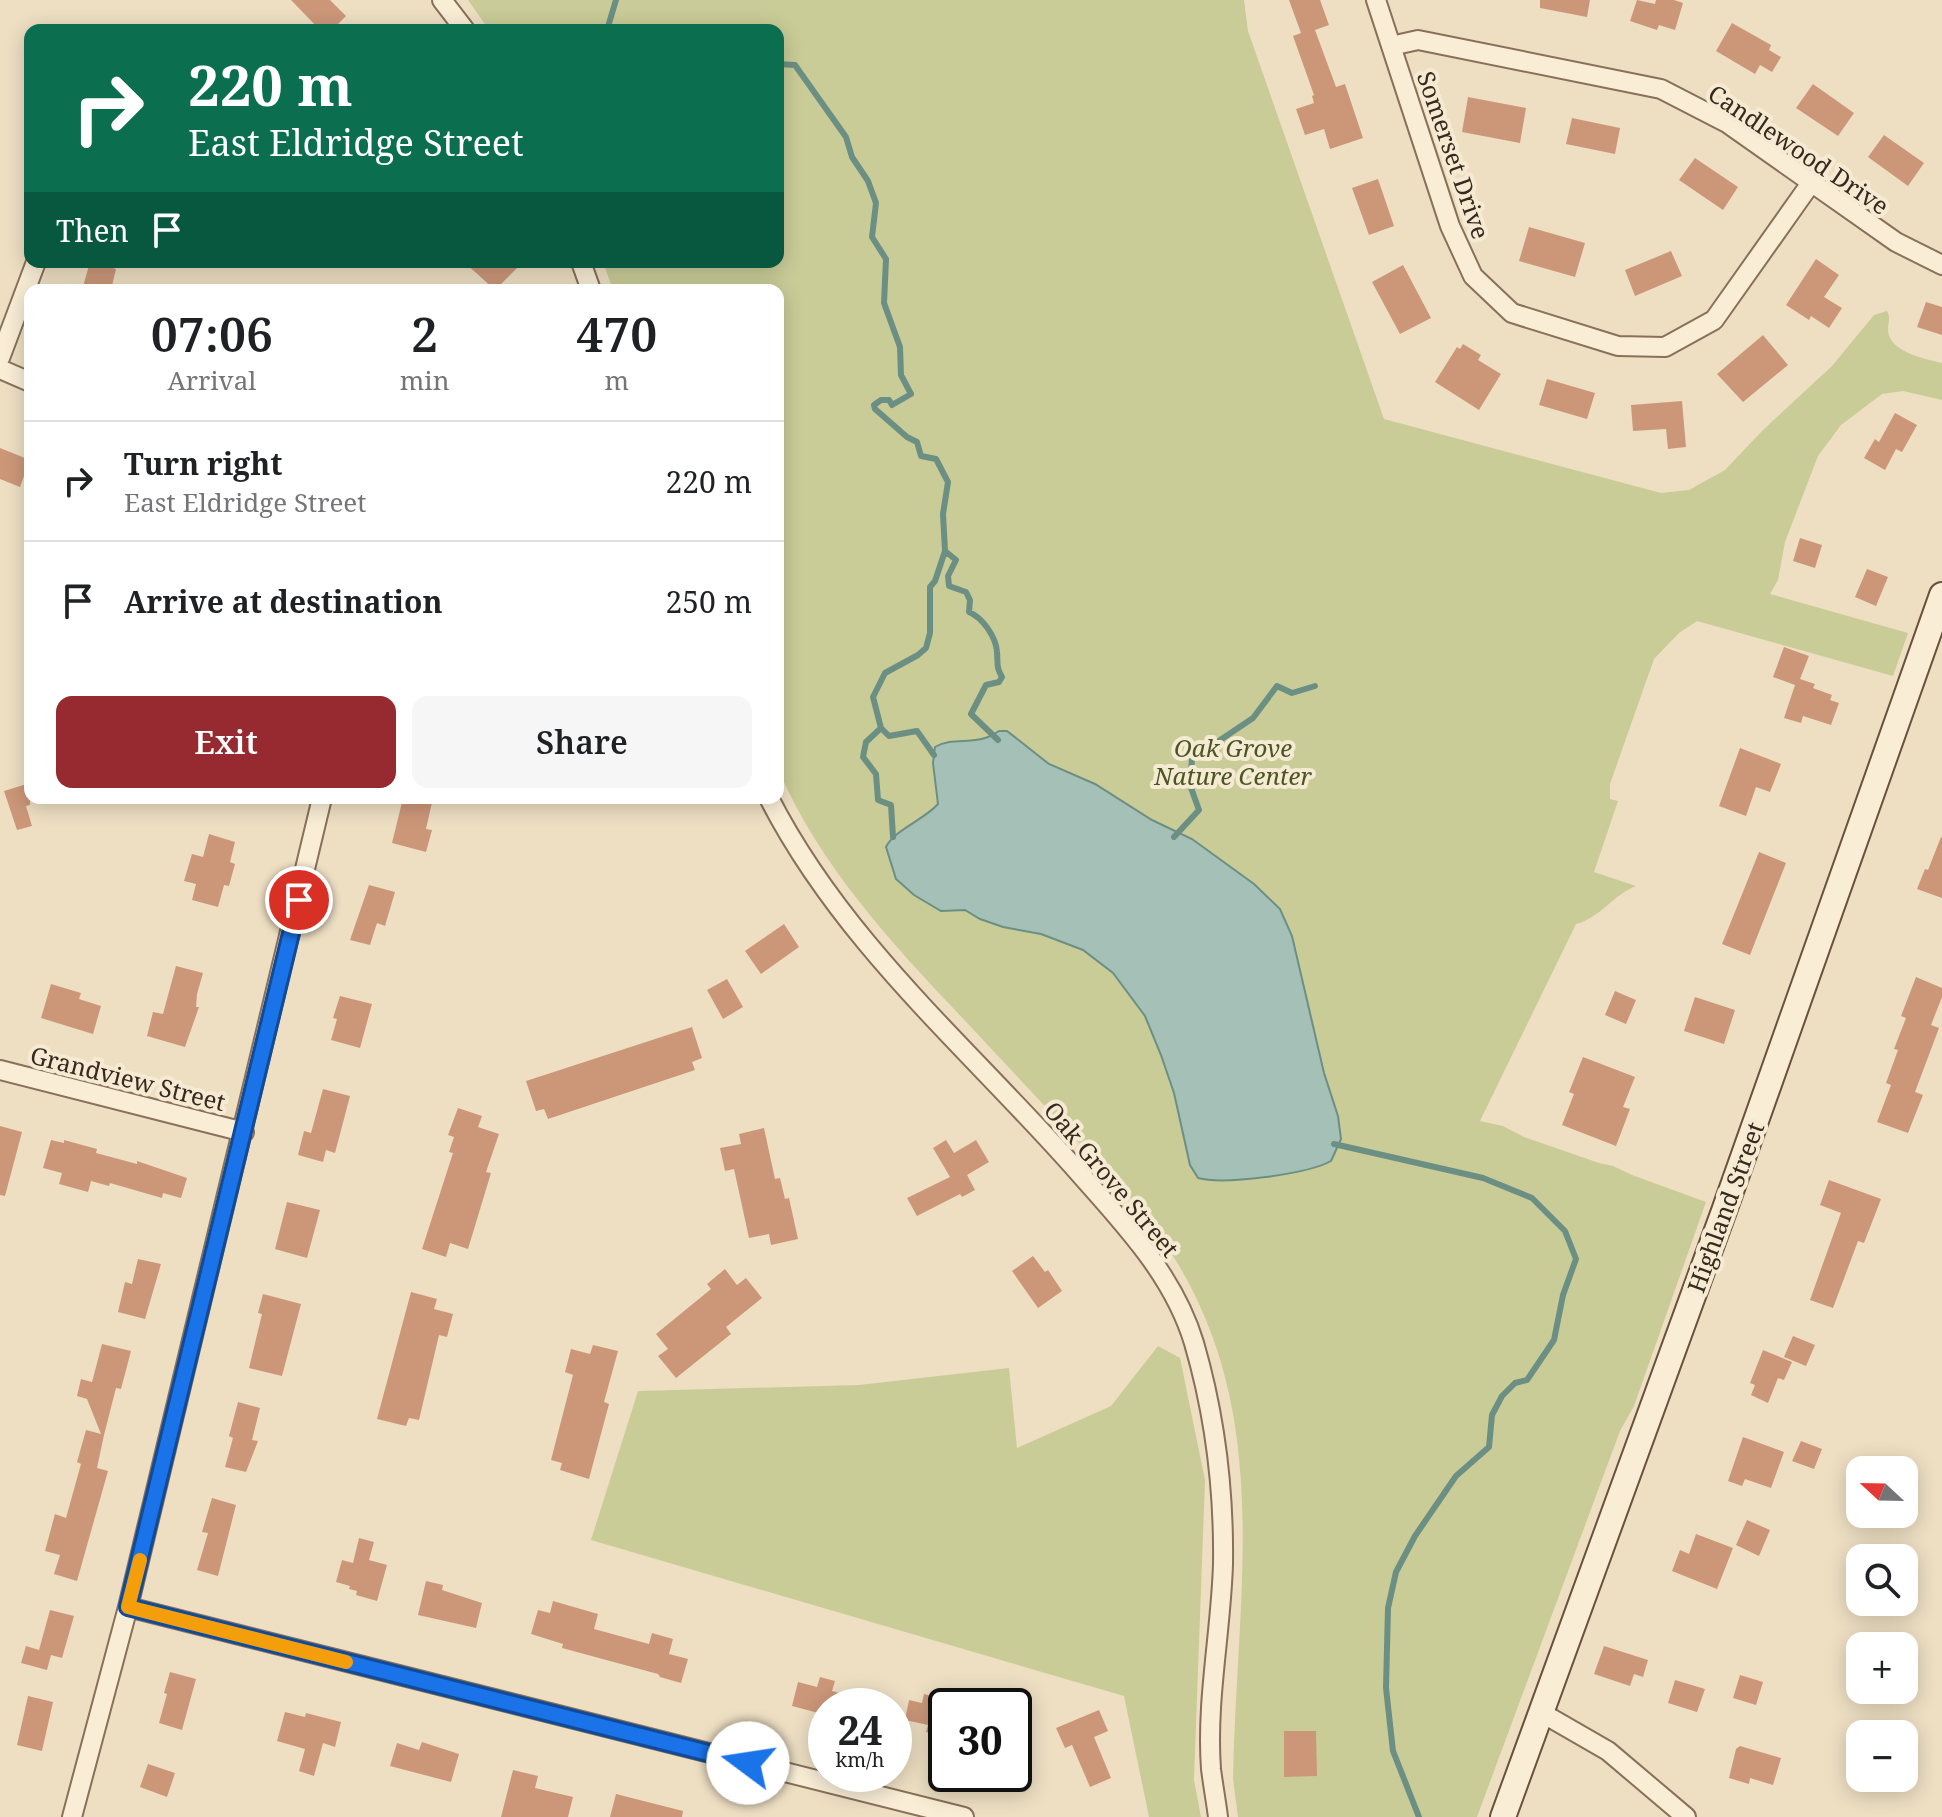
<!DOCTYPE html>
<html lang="en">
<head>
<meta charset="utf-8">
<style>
	body { margin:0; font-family:"Noto Serif",serif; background:#f6f6f6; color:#202124; height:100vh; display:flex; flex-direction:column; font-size:30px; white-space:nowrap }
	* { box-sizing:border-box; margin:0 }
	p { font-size:26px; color:#757577 }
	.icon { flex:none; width:44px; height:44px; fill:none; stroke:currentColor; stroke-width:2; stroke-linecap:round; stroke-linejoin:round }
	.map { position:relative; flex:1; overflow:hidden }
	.sheet { position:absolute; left:24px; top:284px; width:760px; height:520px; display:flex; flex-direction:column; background:#fff; border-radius:16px; box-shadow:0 4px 20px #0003 }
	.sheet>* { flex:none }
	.guide { position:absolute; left:24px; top:24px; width:760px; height:244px; border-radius:16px; box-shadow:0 4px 20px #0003; background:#0b6e4f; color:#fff; overflow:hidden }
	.needle { width:52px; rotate:292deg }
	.fabs { position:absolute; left:1846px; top:1456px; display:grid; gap:16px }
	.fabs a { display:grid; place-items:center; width:72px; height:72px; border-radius:16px; background:#fff; box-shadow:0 4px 20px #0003; font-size:40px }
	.speed { position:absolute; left:808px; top:1688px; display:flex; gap:16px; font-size:40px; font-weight:700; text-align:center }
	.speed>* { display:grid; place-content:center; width:104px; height:104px; border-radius:50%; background:#fff; box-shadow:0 4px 20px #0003; line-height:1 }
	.speed small { font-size:20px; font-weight:400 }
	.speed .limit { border:4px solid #111; border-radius:12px; background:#fff; color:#111 }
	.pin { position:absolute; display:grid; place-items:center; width:68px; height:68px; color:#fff; margin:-34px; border:4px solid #fff; border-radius:50%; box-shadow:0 2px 8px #0007 }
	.me { position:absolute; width:88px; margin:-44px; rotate:284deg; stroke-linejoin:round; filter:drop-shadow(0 0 6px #0008) }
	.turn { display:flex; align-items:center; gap:28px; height:168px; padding:0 32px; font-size:36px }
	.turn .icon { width:104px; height:104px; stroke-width:2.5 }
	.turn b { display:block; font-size:56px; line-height:68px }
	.then { display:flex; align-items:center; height:76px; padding:0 32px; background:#0003; gap:16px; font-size:30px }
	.eta { display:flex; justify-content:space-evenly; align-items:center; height:136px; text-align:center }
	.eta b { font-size:48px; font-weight:600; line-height:56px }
	.primary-button { display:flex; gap:16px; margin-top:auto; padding:16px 32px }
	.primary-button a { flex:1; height:92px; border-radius:16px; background:#972a30; color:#fff; font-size:32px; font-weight:600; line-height:92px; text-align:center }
	.primary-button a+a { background:#f6f6f6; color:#202124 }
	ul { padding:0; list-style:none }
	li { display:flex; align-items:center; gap:24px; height:120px; padding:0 32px; border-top:2px solid #e0e0e0 }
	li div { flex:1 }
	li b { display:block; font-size:30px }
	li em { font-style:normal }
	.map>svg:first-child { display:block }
	.green { fill:#c9cc97 }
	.water { fill:#a5c1b7; stroke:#6c8f84; stroke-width:2 }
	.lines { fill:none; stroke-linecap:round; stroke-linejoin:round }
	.stream { stroke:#6c8f84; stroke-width:6 }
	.building { fill:#cc9779 }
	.street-casing { stroke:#88705a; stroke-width:22 }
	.secondary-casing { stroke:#6a513d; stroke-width:28 }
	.street { stroke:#f9edd6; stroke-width:18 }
	.secondary { stroke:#f9edd6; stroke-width:24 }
	.route-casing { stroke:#114b97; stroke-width:20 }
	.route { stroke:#1a73e8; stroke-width:14 }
	.slow { stroke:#f59e0b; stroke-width:14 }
	.labels { text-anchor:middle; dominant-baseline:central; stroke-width:8; stroke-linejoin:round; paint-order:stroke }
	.street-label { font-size:24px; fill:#38291e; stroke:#f5ead2 }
	.park-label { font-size:24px; font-style:italic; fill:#4b5524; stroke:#f5ead2 }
</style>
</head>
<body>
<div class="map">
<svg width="1942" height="1817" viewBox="0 0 1942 1817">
	<rect width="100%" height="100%" fill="#eedfc3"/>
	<!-- green -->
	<path class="green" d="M468,0H1244L1248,31L1384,419L1661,493L1689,490L1725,470L1763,430L1832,366L1874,315L1887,311C1891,319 1888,321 1888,330C1889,352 1925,359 1942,363V400L1903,391L1882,394L1841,425L1818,456L1785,542L1778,580L1770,594L1908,633L1893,676L1697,621L1679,633L1654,659L1610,784V799L1618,801L1594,872L1636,886C1613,895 1600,918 1576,924L1480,1121L1503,1126L1524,1137L1599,1163L1613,1166L1632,1175L1706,1202L1634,1406L1620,1431L1477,1817H1238L1233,1779C1237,1567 1283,1379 1133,1201C1080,1143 1025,1085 971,1027C897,949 821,869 778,769V290H613L603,262H778V30H489Z
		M1158,1346L1180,1358L1205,1480L1194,1780L1201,1817H1149L1124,1696L591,1540L638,1391L859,1385L1009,1368L1017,1448L1111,1406Z"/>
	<!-- water -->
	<path class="water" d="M999,731H1007L1049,764L1095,784L1152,820L1192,839L1254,884L1280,909L1292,936L1324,1073L1338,1116L1341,1139L1331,1161C1308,1174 1224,1185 1198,1178L1190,1165L1174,1093L1161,1055L1145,1016L1113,973L1083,950L1041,934L1003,927L980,919L965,910L941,911L914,895L896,879L886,847C894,830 924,820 938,804L933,763L935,747C956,735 975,748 999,731Z"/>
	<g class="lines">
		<!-- stream -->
		<path class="stream" d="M607,30L616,0
			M778,64L795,65L846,137L852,157L868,181L876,203L872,237L886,259L884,303L900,347L901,375L911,394L892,405L889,400H881L874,405L875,409L907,437L917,442L921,456L936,459L948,482L943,514L945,551L935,581L930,587V633L926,648L918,655L885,673L873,697L881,728L889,736L917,731L934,755
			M945,551L956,560L948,576L949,586L966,592L970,600L969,612C983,618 996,637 997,652C998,663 996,667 1002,677L999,682L986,685L971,714L998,740
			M881,728L866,742L863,757L876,774L878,800L891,805L893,837
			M1174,837L1199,810L1190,785L1192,759L1253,718L1277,686L1292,693L1315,686
			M1334,1144L1483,1178L1532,1198L1565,1231L1576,1259L1563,1295L1554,1340L1527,1380L1515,1383L1502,1396L1492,1415L1489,1447L1456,1476L1415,1536L1396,1572L1388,1608L1386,1688L1393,1751L1419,1817"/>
	</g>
	<!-- building -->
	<path class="building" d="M291,0H330L346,16L332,30H320Z
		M1289,0H1320L1329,25L1315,30L1336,87L1345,84L1363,138L1330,149L1324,129L1305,135L1296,109L1314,103L1312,96L1314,95L1293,36L1301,33Z
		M1540,0H1590L1587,17L1540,8Z
		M1637,0L1655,4L1656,0H1674L1683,3L1675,30L1659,25L1657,30L1630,21Z
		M1732,23L1771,45L1769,50L1781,57L1772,72L1760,65L1755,74L1716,51Z
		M1813,84L1854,113L1838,136L1796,108Z
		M1468,97L1526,108L1520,143L1462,132Z
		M1572,118L1620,128L1615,154L1566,144Z
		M1884,135L1924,163L1908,186L1868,157Z
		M1695,158L1738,187L1723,210L1679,180Z
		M1378,179L1394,226L1369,235L1352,188Z
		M1529,227L1585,243L1575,277L1519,261Z
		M1671,251L1682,276L1635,296L1625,270Z
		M1816,259L1839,275L1824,297L1842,308L1829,328L1811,316L1809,320L1786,305Z
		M90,262L116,269L111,290H82Z
		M464,262H523L495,290Z
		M1403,265L1431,318L1400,334L1372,282Z
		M1926,302L1942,307V335L1917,327Z
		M1763,335L1788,365L1743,402L1717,374Z
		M1463,344L1481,355L1478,360L1501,374L1479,410L1435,382L1457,347L1460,349Z
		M1547,379L1595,393L1587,419L1539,405Z
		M1682,401L1686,447L1668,449L1666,429L1633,431L1631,405Z
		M1895,413L1917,425L1902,452L1896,449L1885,470L1864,458L1875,439L1879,442Z
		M0,448L30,460L20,487L0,479Z
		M1800,538L1822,545L1815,568L1793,561Z
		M1867,569L1888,577L1876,606L1855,597Z
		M1784,647L1809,656L1800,679L1815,684L1813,688L1832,695L1830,700L1839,703L1831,725L1803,716L1801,723L1784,718L1795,685L1773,677Z
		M1740,748L1781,764L1770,792L1756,787L1746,816L1719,806Z
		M30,783V805L26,806L32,826L17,830L4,791Z
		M403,798H433L426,829L432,830L426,852L392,843Z
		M209,834L235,842L230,862L235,864L229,886L224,885L218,907L192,900L196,884L184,881L192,854L203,857Z
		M1941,837L1942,838V898L1917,889L1925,869L1928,870Z
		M1759,852L1786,863L1750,955L1722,944Z
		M369,885L395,892L385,926L377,923L370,945L350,940Z
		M784,924L799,947L761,974L745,951Z
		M176,966L203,973L197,994L196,1007H199L185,1047L147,1036L153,1012L163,1014Z
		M1916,977L1942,988V997L1931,1025L1939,1028L1915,1092L1923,1095L1908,1133L1877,1122L1891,1085L1886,1083L1898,1050L1894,1049L1906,1018L1901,1016Z
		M727,979L743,1007L723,1019L707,990Z
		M51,984L81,993L79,999L101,1006L93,1034L41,1018Z
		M1615,991L1636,1000L1626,1024L1605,1015Z
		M340,996L372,1004L360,1048L331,1040L337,1019L333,1018Z
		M1695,997L1735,1010L1724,1044L1684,1031Z
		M692,1027L702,1058L692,1062L695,1070L548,1119L544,1109L536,1111L526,1081Z
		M1583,1057L1635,1077L1623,1107L1630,1109L1616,1146L1562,1125L1574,1094L1569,1092Z
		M323,1089L350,1096L335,1153L326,1150L323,1162L298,1155L304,1131L311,1133Z
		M458,1108L482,1116L478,1127L499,1134L486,1172L491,1173L468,1249L450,1243L446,1257L422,1249L453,1153L449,1152L454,1137L448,1135Z
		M0,1126L22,1132L5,1196L0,1195Z
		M764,1128L775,1179L780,1178L785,1199L789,1198L798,1239L771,1245L769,1234L749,1238L734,1169L725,1171L720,1148L741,1144L739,1134Z
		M51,1140L64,1143V1140L97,1149L96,1153L137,1164V1161L187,1178L181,1198L163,1193L162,1198L110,1183L109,1186L91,1181L88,1192L59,1184L62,1173L43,1168Z
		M946,1140L954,1153L976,1140L989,1162L967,1175L975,1190L962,1197L960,1194L917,1216L907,1198L950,1177L933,1148Z
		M1829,1180L1881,1199L1864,1243L1858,1241L1833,1308L1810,1300L1841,1213L1820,1205Z
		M287,1202L320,1210L307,1258L275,1249Z
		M1033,1256L1045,1272L1048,1270L1062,1291L1038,1308L1012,1271Z
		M138,1259L161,1264L145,1319L118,1312L125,1282L132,1284Z
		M725,1269L737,1285L746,1278L762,1298L726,1327L731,1334L676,1378L658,1356L668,1349L656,1334L711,1289L707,1284Z
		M411,1292L437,1299L434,1309L453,1314L447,1337L439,1335L419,1420L409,1418L406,1426L377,1419Z
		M263,1294L301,1304L282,1376L249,1368L262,1314L258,1313Z
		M1793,1336L1815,1345L1806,1366L1784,1357Z
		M102,1344L131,1351L121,1389L116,1388L104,1435L97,1468L108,1471L77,1581L54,1574L60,1555L45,1551L55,1514L66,1518L81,1464L77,1462L86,1430L101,1434L87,1399L77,1396L81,1379L92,1382Z
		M593,1345L618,1351L604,1402L609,1404L589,1479L560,1470L562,1463L551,1460L573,1375L565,1372L571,1349L590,1354Z
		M1763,1350L1792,1362L1784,1380L1778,1378L1768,1403L1751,1395L1755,1385L1750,1383Z
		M238,1402L260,1408L252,1440L258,1441L246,1472L225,1467L233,1438L229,1436Z
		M1743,1437L1784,1452L1771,1488L1745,1479L1742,1486L1728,1481Z
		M1801,1441L1822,1449L1814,1469L1792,1461Z
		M212,1498L236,1505L218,1576L197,1570L208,1533L202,1532Z
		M1747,1520L1770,1530L1759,1556L1736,1545Z
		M1696,1534L1733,1548L1717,1589L1672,1571L1680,1550L1689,1554Z
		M359,1538L374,1542L369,1560L387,1565L377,1601L356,1595L357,1591L349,1589L350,1586L336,1582L342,1560L353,1563Z
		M426,1581L443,1585L442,1590L482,1603L476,1628L418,1615Z
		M553,1601L598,1614L594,1629L649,1644L652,1633L673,1639L669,1654L688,1659L681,1683L660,1677L658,1674L562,1648L563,1644L531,1634L538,1610L550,1613Z
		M50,1610L74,1616L62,1658L51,1655L47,1670L21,1663L26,1646L39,1650Z
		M1604,1646L1648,1660L1643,1677L1634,1674L1630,1686L1594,1674Z
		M170,1672L196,1679L182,1730L159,1723L167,1694L164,1693Z
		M1740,1675L1763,1682L1756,1705L1733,1698Z
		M820,1677L835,1681L832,1691L870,1701V1706H826V1715L792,1706L798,1682L817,1687Z
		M1675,1680L1705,1689L1697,1712L1668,1703Z
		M924,1694L946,1700V1737L926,1732L928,1725L905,1720L909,1700L922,1703Z
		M28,1696L53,1702L42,1751L17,1745Z
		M1099,1710L1108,1731L1094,1737L1111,1778L1090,1787L1072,1745L1065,1748L1056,1728Z
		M285,1712L305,1717L306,1713L341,1722L335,1747L323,1743L314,1776L299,1771L305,1749L277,1741Z
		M1284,1731H1316L1317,1776L1284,1777Z
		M422,1742L459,1754L451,1782L390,1766L397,1743L419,1750Z
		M1740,1746L1781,1758L1773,1785L1750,1778L1749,1784L1729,1778L1736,1749Z
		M148,1764L175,1773L167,1797L140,1787Z
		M513,1770L538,1776L535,1788L573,1797L568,1817H501Z
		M616,1794L683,1811L682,1817H610Z"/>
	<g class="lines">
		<defs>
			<path id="street" d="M442,0L465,30
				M1376,0L1450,226L1473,276L1512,313L1618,346L1665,347L1714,320L1811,183
				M1391,46L1418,40L1661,89L1727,123L1896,242L1942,265
				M581,262L591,290
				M0,358L36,262
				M0,369L30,382
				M769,798C844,945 973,1052 1080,1174C1125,1225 1174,1276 1194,1343C1215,1415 1224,1489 1223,1564C1221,1632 1206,1701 1211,1769C1213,1785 1216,1801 1218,1817
				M0,1070L244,1132
				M128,1607L964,1817
				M1542,1713L1608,1751L1686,1817
				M72,1817L128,1607L322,798"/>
			<path id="secondary" d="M1503,1817L1724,1211L1942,595"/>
		</defs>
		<!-- street casing -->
		<use href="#street" class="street-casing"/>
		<!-- secondary casing -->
		<use href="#secondary" class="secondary-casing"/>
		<!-- street -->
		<use href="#street" class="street"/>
		<!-- secondary -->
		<use href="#secondary" class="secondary"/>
	</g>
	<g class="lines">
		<defs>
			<path id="route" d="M299,900L128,1607L748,1763"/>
		</defs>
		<!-- route casing -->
		<use href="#route" class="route-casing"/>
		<!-- route -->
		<use href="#route" class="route"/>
		<!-- slow -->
		<path class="slow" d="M140,1560L128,1607L346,1662"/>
	</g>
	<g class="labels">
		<!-- street labels -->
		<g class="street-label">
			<text transform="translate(1799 149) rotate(34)">Candlewood Drive</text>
			<text transform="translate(1454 155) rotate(71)">Somerset Drive</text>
			<text transform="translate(128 1078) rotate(14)">Grandview Street</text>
			<text transform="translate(1112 1179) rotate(50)">Oak Grove Street</text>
			<text transform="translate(1725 1207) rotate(-70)">Highland Street</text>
		</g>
		<!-- park labels -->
		<g class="park-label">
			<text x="1233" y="747">Oak Grove<tspan x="1233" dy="28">Nature Center</tspan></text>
		</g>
	</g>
</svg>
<div class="fabs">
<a><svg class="needle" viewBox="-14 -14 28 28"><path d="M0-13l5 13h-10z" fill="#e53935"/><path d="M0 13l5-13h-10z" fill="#757577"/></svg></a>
<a><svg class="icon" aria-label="search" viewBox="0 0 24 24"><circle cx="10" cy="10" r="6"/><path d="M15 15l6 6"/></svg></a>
<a>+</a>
<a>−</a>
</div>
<div class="speed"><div>24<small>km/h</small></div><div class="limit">30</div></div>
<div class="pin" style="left:299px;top:900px;background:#d93025"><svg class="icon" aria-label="arrive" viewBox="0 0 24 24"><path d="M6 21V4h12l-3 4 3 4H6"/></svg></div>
<svg class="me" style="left:748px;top:1763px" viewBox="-20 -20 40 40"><circle r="19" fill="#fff"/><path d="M0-13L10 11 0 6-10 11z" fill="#1a73e8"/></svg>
<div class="guide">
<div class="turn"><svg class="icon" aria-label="right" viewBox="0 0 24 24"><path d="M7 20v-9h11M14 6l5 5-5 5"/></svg><div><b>220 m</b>East Eldridge Street</div></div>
<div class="then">Then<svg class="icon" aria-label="arrive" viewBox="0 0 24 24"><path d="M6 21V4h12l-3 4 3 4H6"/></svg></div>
</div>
<section class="sheet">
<div class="eta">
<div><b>07:06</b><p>Arrival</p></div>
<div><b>2</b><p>min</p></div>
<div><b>470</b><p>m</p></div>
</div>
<ul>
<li><svg class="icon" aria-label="right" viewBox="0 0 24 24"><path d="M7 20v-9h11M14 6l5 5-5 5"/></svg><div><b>Turn right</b><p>East Eldridge Street</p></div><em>220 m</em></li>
<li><svg class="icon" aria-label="arrive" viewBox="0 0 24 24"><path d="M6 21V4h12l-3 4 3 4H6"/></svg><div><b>Arrive at destination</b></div><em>250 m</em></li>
</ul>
<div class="primary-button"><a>Exit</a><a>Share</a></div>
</section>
</div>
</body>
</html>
